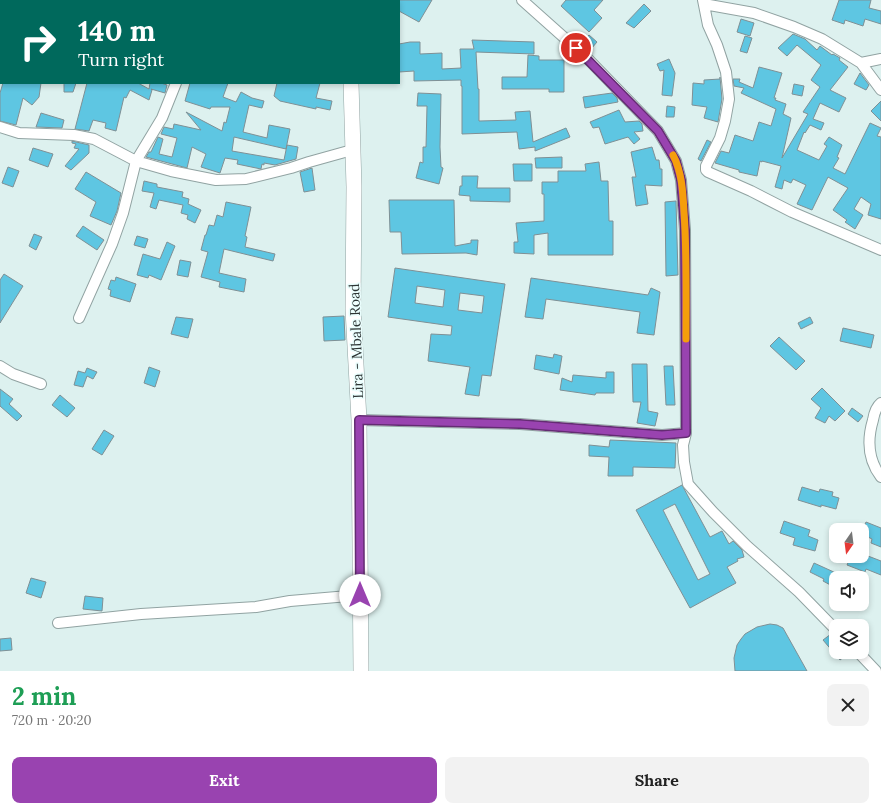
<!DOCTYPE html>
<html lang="en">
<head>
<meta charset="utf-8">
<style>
	body { margin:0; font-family:Lora,serif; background:#f2f2f2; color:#222; height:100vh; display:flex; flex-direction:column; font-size:15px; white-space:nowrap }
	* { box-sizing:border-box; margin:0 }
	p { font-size:13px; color:#767676 }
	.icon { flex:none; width:22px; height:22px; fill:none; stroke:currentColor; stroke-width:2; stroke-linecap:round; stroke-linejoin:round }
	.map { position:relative; height:671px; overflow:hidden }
	.sheet { display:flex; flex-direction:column; background:#fff; flex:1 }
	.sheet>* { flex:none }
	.hud { position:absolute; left:0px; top:0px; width:400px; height:84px; box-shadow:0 2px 6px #0003; background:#00695c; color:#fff; overflow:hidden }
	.needle { width:26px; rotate:194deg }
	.fabs { position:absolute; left:829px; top:523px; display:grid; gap:8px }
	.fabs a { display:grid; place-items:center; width:40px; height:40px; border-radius:8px; background:#fff; box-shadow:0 2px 6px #0003; font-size:20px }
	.pin { position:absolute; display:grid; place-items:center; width:34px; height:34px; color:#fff; margin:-17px; border:2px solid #fff; border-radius:50%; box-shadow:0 1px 4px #0007 }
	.me { position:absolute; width:44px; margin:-22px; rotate:0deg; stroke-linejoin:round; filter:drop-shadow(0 0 3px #0008) }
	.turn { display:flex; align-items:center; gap:14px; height:84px; padding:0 12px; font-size:18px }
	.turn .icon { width:52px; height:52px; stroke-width:2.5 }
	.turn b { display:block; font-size:28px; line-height:34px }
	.round { display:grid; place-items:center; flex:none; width:42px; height:42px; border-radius:8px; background:#f2f2f2 }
	.headline { display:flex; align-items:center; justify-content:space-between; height:68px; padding:0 12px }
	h1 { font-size:24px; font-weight:800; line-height:30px; color:#1e9e55 }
	.button { display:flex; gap:8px; margin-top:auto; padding:8px 12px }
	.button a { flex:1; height:46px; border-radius:8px; background:#9943b0; color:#fff; font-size:16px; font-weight:800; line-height:46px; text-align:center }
	.button a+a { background:#f2f2f2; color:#222 }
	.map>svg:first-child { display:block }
	.building { fill:#5ec6e2; stroke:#7f9095; fill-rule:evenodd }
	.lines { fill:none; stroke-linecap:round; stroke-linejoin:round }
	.street-casing { stroke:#91a3a2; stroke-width:12 }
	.primary-casing { stroke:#91a3a2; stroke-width:16 }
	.street { stroke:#fff; stroke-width:10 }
	.primary { stroke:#fff; stroke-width:15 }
	.route-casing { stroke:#632c72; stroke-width:10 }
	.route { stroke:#9943b0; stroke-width:7 }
	.slow { stroke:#f59e0b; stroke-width:7 }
	.labels { text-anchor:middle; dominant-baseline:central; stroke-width:3; stroke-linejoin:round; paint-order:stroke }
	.street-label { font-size:14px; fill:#2d3434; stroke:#eafefd }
</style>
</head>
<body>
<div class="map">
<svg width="881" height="671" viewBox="0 0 881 671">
	<rect width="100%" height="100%" fill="#ddf1ef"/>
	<!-- building -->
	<path class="building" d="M399,0H432L419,22L399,11Z
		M566,0H603L594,10L602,18L589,32L561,6Z
		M839,0H871L869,8L881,11V24L865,19L863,26L845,20L844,24L832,20Z
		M644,4L651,11L634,28L626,23Z
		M741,19L754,23L750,36L737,32Z
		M793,34L805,39L817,50L820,46L832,55L833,54L840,58L839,60L848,67L830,90L846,98L839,112L820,103L813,119L824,123L821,130L810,125L805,133L804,132L797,150L819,160L827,146L824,144L829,137L842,145L837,157L839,158L833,168L845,174L870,123L881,128L877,136L881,137V219L868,215L871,204L861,197L854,209L863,215L855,229L845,222L847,220L833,210L848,188L828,177L812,210L797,204L806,185L793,179L791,183L784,180L782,189L775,187L781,166L762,161V162L760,161L757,176L739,172V170L715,163L721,151L729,153L735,135L753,141L759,122L771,126L776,109L741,93L744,88L734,86L733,79H740L739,82L753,88L759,67L782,73L774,98H776L775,100L786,104L783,114L791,118L782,158L808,114L803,112L820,87L811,80L821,65L797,45L787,56L778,48Z
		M589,35L597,42L591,49L583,41Z
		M745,36L752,38L747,53L740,51Z
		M472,40L534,42V54L476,52L478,89H479V121L516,120L515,112L530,111L533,142L566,128L570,137L535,151V147L519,149L517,132L462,134V86H461V80L414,81V71L399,72V44L410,42H420V54L442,53V69L461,68L460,49H474Z
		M528,55L539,56V60H564V92H549V89H502V77H527Z
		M669,59L675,73L672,96L662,95L664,70L660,71L657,64Z
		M860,73L869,85L866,90L854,84Z
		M720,77L722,99L718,122L704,118L707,107L692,105L693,83L704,84V80L720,79Z
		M3,83H41L39,97L32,105L23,98L16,125L0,121V93Z
		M64,83H76L73,92H64Z
		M87,83H138L149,89L150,83H161L167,85L165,93L151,89L152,90L149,100L130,90L126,98L124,97L116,131L105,128L106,123L93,120L89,131L75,129Z
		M190,83H228L223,97L236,102L241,92L252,98L264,101L262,108L249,105L243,132L267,138L269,125L290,129L286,149L234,137L232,151L284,160L287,145L298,147L296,159L275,165L264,163V165L262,164L261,169L237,164L238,160L225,158L220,173L201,167L206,154L192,147L187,168L146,157L149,152H151L158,137L163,139L159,154L172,157L177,138L161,134L164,127L173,129L174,124L201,130L186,112L222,131L224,122L226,123L230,107H211L210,109L185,101Z
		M277,83H320L316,98L332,101L330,110L316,107V109L280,101L274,96Z
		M794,84L804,86L802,96L792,94Z
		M418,93L441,94L440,147L441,167L443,168L439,184L416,178L420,162L423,163V147H426L427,106H417Z
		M612,93L617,98L618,102L585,108L583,97Z
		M881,101V121L871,111Z
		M667,106L675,107L674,117H666Z
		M619,110L625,122L639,121L642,124L643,131L634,132L640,139L634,144L628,137L605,144L599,127L593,128L590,122Z
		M41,113L64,120L62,128L36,127Z
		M707,140L711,142L701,161L698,159Z
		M72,141L89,145V153L71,170L65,166L79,149L74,148L76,144L72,143Z
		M652,147L656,160H659L660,169H662V186L645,185L648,204L636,206L632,177H636L631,152Z
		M33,148L53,154L48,167L29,160Z
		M562,157V168H536L535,158Z
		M599,162L601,181H608L609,221H613V255H548V233L534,235V254L514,253V242H518L516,223L544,221V194H542V182H558V171H586L585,164Z
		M513,164H532V181H514Z
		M8,167L19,171L13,187L2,183Z
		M312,168L315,190L304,192L300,172Z
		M86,172L121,193L117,211L111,225L90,216L96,202L75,189Z
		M462,176H478L477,188H510V202L470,201V196L459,195L460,186H462Z
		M144,181L157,184V187L183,192L182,197L189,199L188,204L201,210L195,223L187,219L188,215L181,213L183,205L159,200L156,209L150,207L154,193L142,191Z
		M389,200H454L455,246L471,243V240H478L477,255L466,253L402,254L401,232H390Z
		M676,201L678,275L666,276L665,202Z
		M226,202L251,207L245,236L247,237L245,247L275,254L273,261L224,249L219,273L246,279L244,292L219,287L220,282L201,277L208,252L201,250L205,235H206L209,225L214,226L217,215L223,217Z
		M83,226L104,240L97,250L76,236Z
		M34,234L42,237L36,250L29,246Z
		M137,236L148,239L145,248L134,245Z
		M167,242L175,246L161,280L149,275L148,278L137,275L143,254L160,259Z
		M180,260L191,262L188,277L177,275Z
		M395,268L505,284L491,376L482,375L479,396L465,394L470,367L428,361L431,334L451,335L452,326L388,317ZM417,286L445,290L443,307L415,303ZM460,293L484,296L482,313L458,310Z
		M4,274L23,286L0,323V280Z
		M116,277L136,284L130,302L110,296L111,290L108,289L111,280L115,281Z
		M531,278L648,295L651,288L660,292L654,335L637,333L640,312L546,299L543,319L525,317Z
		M344,316L345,340L324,341L323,317Z
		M176,317L193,319L188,338L171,334Z
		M810,317L813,323L801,329L798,323Z
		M843,328L874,335L871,348L840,341Z
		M779,337L805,361L796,370L770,346Z
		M554,354L562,356L559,374L534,369L536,355L553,358Z
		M632,364H647L648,411L658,413L655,426L637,423L641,402H633Z
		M664,366H673L675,405H666Z
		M149,367L160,371L155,387L144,383Z
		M87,368L97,372L93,379L87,376L83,387L74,385L78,371L85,373Z
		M606,372H614V393H596L595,395L560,390L562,378L572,382L573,375L606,378Z
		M822,388L845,411L835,421L829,416L825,423L815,418L821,408L811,399Z
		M0,389L13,399L9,404L22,416L17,421L0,406Z
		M60,395L75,408L67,417L52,405Z
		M852,408L863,416L858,422L848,414Z
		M104,430L114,436L102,455L92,449Z
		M610,440L676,443L675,468L633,467V476H608L609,457L589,456V445L609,447Z
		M682,485L710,537L722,531L729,544L733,541L742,550L744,557L737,559L738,561L727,567L736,583L690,608L636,510ZM675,504L710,574L698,580L663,510Z
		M802,487L819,492L820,489L833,492L832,496L839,498L836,509L821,505V507L798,500Z
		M784,521L810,530L808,536L818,540L815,551L793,545L795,538L780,533Z
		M866,522L881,528V547L871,543L872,539L862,534V531Z
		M851,556H868L881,561V575L866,569L865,572L847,565Z
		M814,563L836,573V588L823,581L824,579L810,572Z
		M31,578L46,582L41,598L26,593Z
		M85,596L103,598L102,611L83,609Z
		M770,624L777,625L783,628L807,671H735L734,658L737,645L741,639L745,634L757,627Z
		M831,634L836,637V652H850L840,660L823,640Z
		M11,638L12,650L0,651V639Z"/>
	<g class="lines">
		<defs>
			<path id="street" d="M62,0L64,1
				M703,0L708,25L717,45L726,72L729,99L725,121L720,138L706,166V170L708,172L751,191L792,212L881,250
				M29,1V0
				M207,1L208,0
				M704,4L754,13L794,27L822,39L861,63L881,59
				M861,63L881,90
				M0,127L19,133L74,135L94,139L136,161L171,171L216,180L246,179L291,168L309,162L352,150
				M79,318L112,244L123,213L136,161L162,118L176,83
				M0,366L13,374L41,384
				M881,403C876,407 874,414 873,420C867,440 868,460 881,477
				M359,420L520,424L662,435L686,433L685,230L681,180L676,161L658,131L587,58L522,0
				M686,433L683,445L684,462L688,484L713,512L747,546L799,592L836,630
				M58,623L141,614L256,607L290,601L360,595
				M858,652L876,671"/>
			<path id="primary" d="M349,0V1
				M351,83L354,187L353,309L359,420L361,671"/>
		</defs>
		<!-- street casing -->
		<use href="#street" class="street-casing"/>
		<!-- primary casing -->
		<use href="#primary" class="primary-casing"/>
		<!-- street -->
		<use href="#street" class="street"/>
		<!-- primary -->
		<use href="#primary" class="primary"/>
	</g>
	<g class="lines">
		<defs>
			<path id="route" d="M360,595L359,420L520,424L662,435L686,433L685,230L681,180L676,161L658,131L576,48"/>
		</defs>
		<!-- route casing -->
		<use href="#route" class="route-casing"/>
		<!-- route -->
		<use href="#route" class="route"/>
		<!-- slow -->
		<path class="slow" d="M673,155C682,172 683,193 684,212C687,254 686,297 686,339"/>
	</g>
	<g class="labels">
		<!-- street labels -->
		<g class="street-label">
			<text transform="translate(356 341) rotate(-92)">Lira - Mbale Road</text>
		</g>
	</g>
</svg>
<div class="fabs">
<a><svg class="needle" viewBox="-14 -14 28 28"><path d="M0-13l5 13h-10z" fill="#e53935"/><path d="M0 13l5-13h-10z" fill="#767676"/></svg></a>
<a><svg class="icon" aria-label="sound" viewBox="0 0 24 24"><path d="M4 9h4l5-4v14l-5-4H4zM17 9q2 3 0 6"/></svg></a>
<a><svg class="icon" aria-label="layers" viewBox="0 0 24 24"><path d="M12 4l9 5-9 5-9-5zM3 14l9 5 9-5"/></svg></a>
</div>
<div class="pin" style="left:576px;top:48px;background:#d93025"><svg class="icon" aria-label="arrive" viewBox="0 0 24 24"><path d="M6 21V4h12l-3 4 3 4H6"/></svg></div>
<svg class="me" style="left:360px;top:595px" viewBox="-20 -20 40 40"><circle r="19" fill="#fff"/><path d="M0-13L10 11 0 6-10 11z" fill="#9943b0"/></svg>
<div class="hud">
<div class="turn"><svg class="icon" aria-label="right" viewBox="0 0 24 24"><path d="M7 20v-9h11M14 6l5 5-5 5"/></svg><div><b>140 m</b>Turn right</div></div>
</div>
</div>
<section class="sheet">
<div class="headline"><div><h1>2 min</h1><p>720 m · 20:20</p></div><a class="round"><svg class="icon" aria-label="close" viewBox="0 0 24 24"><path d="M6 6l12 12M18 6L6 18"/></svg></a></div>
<div class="button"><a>Exit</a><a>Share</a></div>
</section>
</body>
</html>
